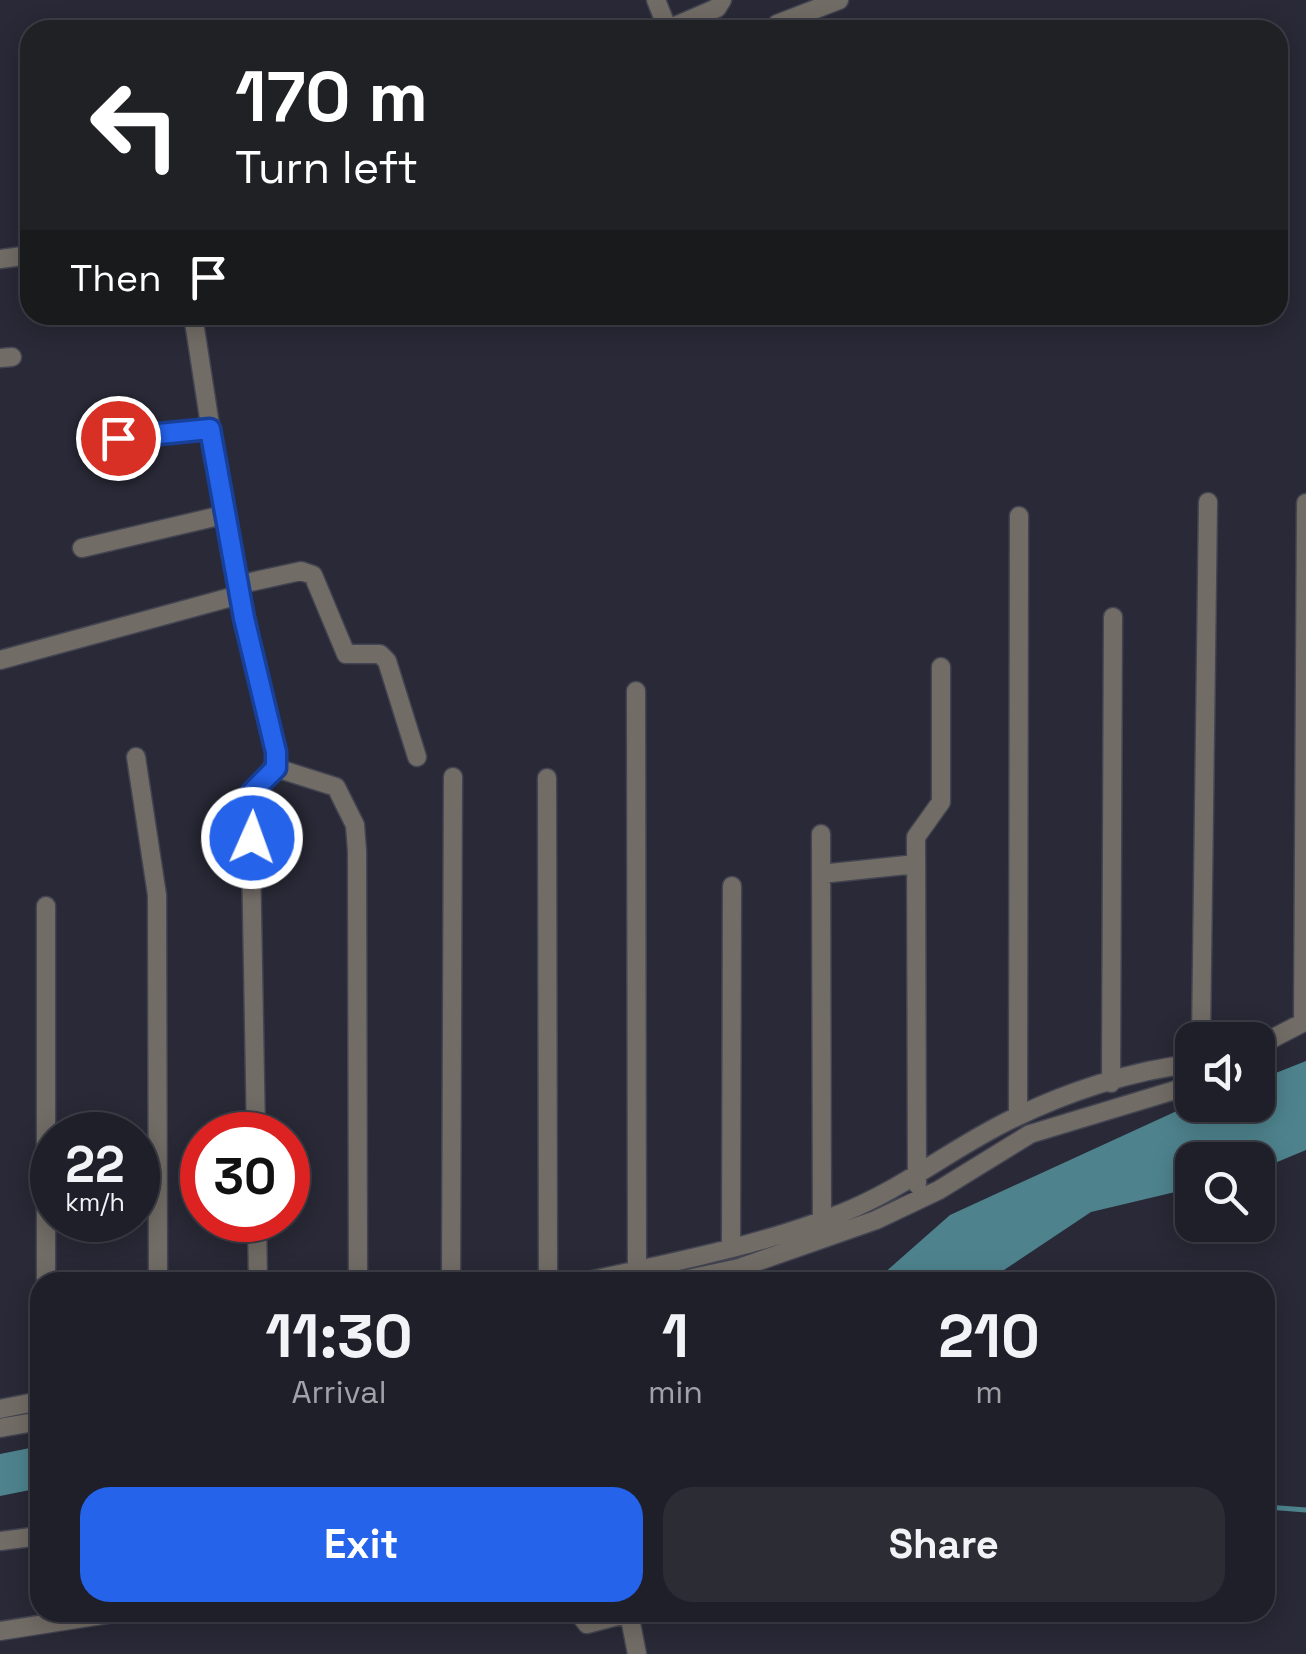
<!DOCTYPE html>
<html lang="en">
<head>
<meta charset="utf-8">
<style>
	body { margin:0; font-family:"Space Grotesk",sans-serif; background:#2c2c35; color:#f1f3f6; height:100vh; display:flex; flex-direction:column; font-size:38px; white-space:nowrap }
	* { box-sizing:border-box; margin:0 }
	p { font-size:32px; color:#a1a2a8 }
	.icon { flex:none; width:55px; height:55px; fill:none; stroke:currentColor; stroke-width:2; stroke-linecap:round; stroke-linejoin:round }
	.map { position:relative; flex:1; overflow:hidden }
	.side { position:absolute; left:30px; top:1272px; width:1245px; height:350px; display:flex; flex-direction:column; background:#1f1f29; border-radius:30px; box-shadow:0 5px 25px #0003,0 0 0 2px #3c3d46 }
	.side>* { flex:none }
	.banner { position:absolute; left:20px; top:20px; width:1268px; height:305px; border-radius:30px; box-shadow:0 5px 25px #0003,0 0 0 2px #3c3d46; background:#202124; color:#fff; overflow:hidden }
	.fabs { position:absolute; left:1175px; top:1022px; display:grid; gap:20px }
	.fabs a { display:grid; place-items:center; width:100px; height:100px; border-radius:20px; background:#1f1f29; box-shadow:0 5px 25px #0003,0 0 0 2px #3c3d46; font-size:50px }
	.speed { position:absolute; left:30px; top:1112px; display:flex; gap:20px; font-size:50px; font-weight:700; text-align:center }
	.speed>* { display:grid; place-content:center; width:130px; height:130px; border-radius:50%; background:#1f1f29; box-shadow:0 5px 25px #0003,0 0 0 2px #3c3d46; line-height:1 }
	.speed small { font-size:25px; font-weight:400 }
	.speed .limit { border:15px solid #d22; background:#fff; color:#111 }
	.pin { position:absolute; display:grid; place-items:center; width:85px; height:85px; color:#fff; margin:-42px; border:5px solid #fff; border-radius:50%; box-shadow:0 2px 10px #0007 }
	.me { position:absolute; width:110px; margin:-55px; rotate:2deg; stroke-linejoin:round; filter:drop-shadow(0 0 8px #0008) }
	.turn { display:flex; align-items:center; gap:35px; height:210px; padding:0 50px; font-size:45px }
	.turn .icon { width:130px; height:130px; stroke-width:2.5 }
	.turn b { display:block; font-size:70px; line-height:85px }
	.then { display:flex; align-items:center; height:95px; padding:0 50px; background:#0003; gap:20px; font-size:38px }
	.eta { display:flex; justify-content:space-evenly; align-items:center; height:170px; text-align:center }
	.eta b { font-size:60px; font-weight:600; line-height:70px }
	.button { display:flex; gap:20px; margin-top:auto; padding:20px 50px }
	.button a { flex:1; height:115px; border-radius:30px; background:#2563eb; color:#fff; font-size:40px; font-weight:600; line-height:115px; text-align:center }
	.button a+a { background:#2c2c35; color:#f1f3f6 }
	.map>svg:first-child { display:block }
	.water { fill:#4e838d }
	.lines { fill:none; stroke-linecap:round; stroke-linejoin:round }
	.stream { stroke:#4e838d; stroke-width:5 }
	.minor-casing { stroke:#434451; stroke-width:21 }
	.minor { stroke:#726c66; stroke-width:18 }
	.route-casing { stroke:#184099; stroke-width:25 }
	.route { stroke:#2563eb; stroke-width:18 }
</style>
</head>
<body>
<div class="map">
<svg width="1306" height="1654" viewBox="0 0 1306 1654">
	<rect width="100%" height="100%" fill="#292937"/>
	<!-- water -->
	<path class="water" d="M1306,1061V1150L1258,1170V1160H1192V1188L1091,1212L986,1282H874L950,1215L1192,1104L1258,1105V1080Z
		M40,1446V1488L0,1496V1454Z"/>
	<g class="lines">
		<!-- stream -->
		<path class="stream" d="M1265,1507L1306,1510"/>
		<defs>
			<path id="minor" d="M656,0L668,30
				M777,24L839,0
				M666,30L717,8L722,0
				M0,259L30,255
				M193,315L225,522L277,761L250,799L256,1135
				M0,358L12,357
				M118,438L210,429
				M82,548L223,515
				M237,585L301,571L313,575L346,654H380L387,661L417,757
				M0,660L239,595
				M636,691L637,1270
				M136,757L157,895L158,1282
				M276,768L336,787L355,825L357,851L358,1282
				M547,778L548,1282
				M821,834L822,1230
				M821,874L916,864
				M1303,1023L1306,503
				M1201,1040L1208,502
				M1258,1046L1306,1021
				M1111,1083L1113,617
				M1018,1116L1019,516
				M917,1184L916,837L941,802V667
				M257,1220L258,1282
				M731,1246L732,886
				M46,1282V906
				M451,1282L453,777
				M583,1282C669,1263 760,1246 842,1213C903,1189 952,1148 1010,1120C1064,1093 1132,1070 1192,1064
				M674,1282L739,1268L876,1220L939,1190L1030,1134L1192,1085
				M0,1409L40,1401
				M0,1428L40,1421
				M0,1541L40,1536
				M578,1612L587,1624L629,1613L637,1654
				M0,1631L121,1612"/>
		</defs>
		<!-- minor casing -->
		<use href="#minor" class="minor-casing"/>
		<!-- minor -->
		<use href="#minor" class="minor"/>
	</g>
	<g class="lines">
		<defs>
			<path id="route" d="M118,438L210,429L244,618L276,752V768L252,792V838"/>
		</defs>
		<!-- route casing -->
		<use href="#route" class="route-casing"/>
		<!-- route -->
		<use href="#route" class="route"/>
	</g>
</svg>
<div class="fabs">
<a><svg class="icon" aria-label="sound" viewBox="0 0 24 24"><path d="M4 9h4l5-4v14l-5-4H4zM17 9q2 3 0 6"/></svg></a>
<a><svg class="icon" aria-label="search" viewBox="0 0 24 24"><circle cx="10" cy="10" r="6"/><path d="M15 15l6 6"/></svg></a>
</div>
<div class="speed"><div>22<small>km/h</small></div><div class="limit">30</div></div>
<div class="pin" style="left:118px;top:438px;background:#d93025"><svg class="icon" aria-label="arrive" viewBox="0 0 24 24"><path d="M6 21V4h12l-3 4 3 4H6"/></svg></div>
<svg class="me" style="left:252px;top:838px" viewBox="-20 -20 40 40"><circle r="17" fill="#2563eb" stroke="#fff" stroke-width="3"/><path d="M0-11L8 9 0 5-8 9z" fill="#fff"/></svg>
<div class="banner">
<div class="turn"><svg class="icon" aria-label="left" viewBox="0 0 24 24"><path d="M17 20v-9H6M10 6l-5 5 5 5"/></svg><div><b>170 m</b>Turn left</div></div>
<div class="then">Then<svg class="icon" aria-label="arrive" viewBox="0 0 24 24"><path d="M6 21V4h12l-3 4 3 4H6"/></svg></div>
</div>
<section class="side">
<div class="eta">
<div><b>11:30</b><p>Arrival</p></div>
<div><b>1</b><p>min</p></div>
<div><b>210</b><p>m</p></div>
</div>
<div class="button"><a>Exit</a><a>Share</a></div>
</section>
</div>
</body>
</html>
